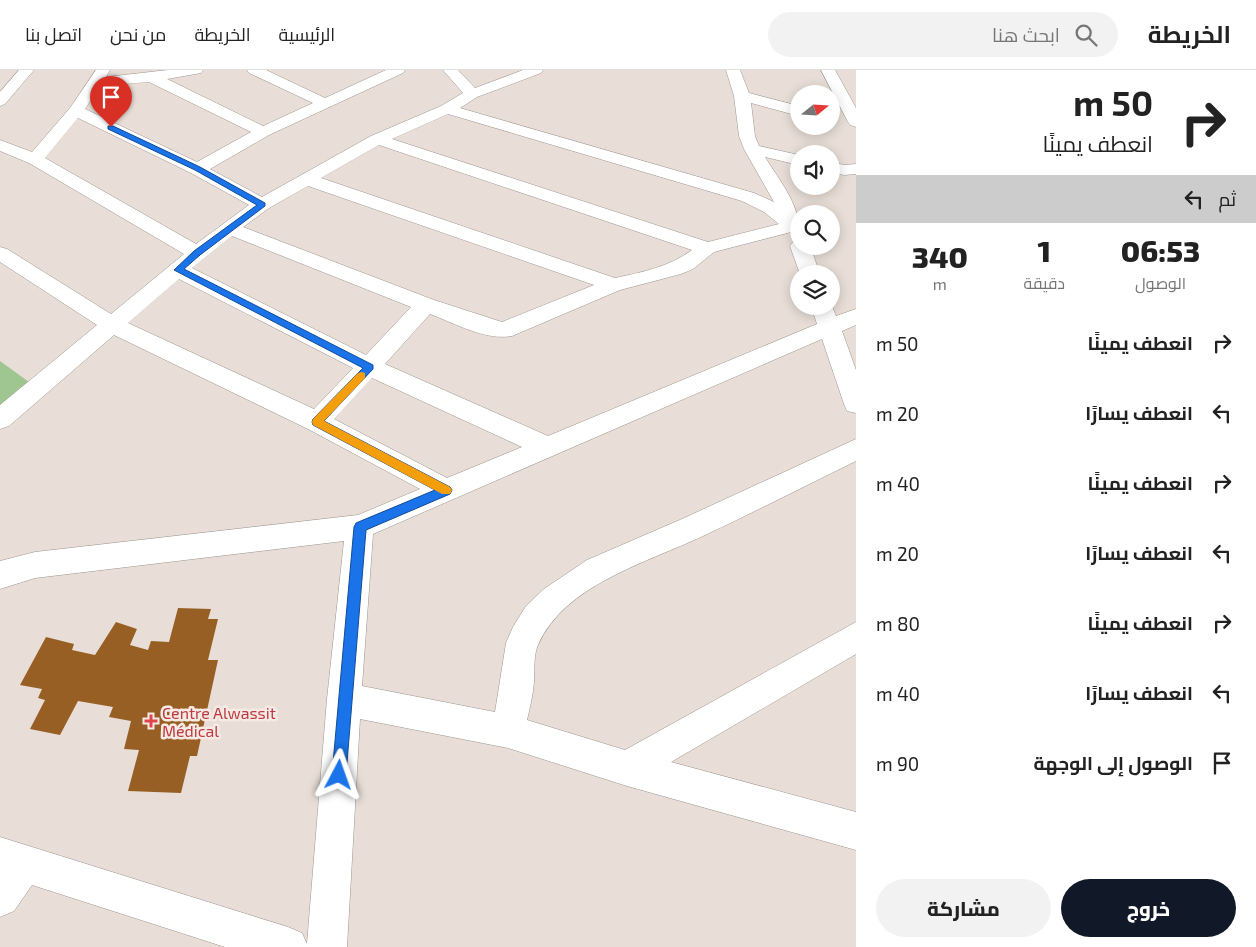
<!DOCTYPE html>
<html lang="ar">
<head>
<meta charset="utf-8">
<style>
	body { margin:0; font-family:"Exo 2",Cairo,sans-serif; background:#f2f2f2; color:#222; direction:rtl; height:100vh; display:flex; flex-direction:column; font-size:19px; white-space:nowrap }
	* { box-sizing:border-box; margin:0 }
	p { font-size:16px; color:#767676 }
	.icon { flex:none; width:28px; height:28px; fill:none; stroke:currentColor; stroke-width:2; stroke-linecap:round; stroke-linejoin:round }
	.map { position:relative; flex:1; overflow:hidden; direction:ltr }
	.side { display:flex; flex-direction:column; background:#fff; width:400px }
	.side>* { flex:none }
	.top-card { background:#fff; color:#222; overflow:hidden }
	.needle { width:32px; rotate:72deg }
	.controls { position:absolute; left:790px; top:15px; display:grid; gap:10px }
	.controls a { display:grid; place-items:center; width:50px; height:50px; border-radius:50%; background:#fff; box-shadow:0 2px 12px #0003; font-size:25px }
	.pin { position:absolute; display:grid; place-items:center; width:42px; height:42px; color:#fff; margin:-51px -21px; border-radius:50% 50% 50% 0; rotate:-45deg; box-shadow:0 0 5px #0007 }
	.pin .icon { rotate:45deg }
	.me { position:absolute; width:55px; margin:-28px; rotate:4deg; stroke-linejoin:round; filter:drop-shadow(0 0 4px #0008) }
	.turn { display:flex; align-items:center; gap:18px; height:105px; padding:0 20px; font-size:22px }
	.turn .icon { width:65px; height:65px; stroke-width:2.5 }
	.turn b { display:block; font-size:35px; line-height:42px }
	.then { display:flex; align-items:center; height:48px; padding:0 20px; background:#0003; gap:10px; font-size:19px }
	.eta { display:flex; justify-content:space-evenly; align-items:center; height:85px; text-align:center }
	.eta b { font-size:30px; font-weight:800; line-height:35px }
	.primary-button { display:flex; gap:10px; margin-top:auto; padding:10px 20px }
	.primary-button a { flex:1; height:58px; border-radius:30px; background:#111827; color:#fff; font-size:20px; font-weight:800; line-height:58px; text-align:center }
	.primary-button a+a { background:#f2f2f2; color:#222 }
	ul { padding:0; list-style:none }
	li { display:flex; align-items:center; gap:15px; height:70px; padding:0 20px }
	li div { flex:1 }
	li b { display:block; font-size:19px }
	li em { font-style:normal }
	header { display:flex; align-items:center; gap:30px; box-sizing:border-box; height:70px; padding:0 25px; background:#fff; border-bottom:1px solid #e0e0e0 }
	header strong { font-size:24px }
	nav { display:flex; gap:28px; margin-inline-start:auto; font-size:18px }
	.search { width:350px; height:45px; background:#f2f2f2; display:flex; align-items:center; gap:12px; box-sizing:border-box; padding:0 18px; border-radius:28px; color:#767676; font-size:19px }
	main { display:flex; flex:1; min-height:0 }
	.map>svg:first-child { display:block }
	.green { fill:#9fc590 }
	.building { fill:#985f25 }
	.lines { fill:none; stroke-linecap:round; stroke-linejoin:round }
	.minor-casing { stroke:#9e958e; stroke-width:1 }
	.minor { fill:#fff; fill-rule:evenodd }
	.route { fill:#1a73e8; stroke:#114b97 }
	.slow { fill:#f59e0b }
	.health-dot { fill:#e0444e; stroke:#f5ebe4; stroke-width:2 }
	.labels { text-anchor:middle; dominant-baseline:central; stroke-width:5; stroke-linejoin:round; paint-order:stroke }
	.near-health-label { font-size:16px; fill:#be3a42; stroke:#f5ebe4; text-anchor:start }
</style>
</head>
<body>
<header>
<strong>الخريطة</strong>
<div class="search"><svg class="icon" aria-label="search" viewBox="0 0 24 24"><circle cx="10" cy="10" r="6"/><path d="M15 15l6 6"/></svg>ابحث هنا</div>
<nav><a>الرئيسية</a><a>الخريطة</a><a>من نحن</a><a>اتصل بنا</a></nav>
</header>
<main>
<section class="side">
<div class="top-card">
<div class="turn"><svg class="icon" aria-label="right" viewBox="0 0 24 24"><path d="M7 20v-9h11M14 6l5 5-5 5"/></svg><div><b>50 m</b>انعطف يمينًا</div></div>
<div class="then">ثم<svg class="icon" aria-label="left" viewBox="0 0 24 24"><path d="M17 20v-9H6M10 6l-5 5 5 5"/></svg></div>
</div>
<div class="eta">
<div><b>06:53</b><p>الوصول</p></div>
<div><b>1</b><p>دقيقة</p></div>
<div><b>340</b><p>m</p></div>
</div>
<ul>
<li><svg class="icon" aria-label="right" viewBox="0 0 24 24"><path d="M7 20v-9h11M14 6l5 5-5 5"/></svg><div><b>انعطف يمينًا</b></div><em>50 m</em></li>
<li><svg class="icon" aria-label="left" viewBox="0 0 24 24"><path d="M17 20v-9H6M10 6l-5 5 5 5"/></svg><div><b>انعطف يسارًا</b></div><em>20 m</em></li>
<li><svg class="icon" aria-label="right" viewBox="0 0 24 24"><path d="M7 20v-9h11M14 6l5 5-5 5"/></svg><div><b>انعطف يمينًا</b></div><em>40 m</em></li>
<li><svg class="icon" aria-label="left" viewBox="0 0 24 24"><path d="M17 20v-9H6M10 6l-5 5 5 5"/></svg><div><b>انعطف يسارًا</b></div><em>20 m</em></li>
<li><svg class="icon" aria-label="right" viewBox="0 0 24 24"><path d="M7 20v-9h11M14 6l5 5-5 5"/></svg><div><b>انعطف يمينًا</b></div><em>80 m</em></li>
<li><svg class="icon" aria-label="left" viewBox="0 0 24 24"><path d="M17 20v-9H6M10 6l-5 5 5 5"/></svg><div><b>انعطف يسارًا</b></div><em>40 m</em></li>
<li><svg class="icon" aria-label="arrive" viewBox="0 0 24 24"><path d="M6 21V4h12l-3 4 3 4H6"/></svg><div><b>الوصول إلى الوجهة</b></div><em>90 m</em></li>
</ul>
<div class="primary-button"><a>خروج</a><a>مشاركة</a></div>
</section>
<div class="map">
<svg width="856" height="877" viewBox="0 0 856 877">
	<rect width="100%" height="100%" fill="#e8ded7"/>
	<!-- green -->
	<path class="green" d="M0,291L29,312L0,336Z"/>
	<!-- building -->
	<path class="building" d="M178,538L211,539L208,549H218L208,590H218L197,686H190L181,723L128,721L139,680L124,679L131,651L109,647L113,637L78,631L60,665L30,659L45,630L38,628L42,619L20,615L46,567L74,574L72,580L95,585L116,552L137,559L130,575L148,580L151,571L169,572Z"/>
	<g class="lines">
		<defs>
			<path id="minor" d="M19,0H34L5,34L0,36V22Z
				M96,0H110L106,7L168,0H203L201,3L167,9L263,56L313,33L249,3L247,0H266L325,28L386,0H405L403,3L269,65L210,99L262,127L371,66L441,36L463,23L443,0H458L475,18L523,0H543L541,3L477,27L460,38L754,123L774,132L744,79L739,66L734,26L726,0H740L749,23L799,36V46L751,33L755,66L759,76L799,85V95L765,87C779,110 799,133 799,160L714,182L693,199L681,204L620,220L512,266C486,271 454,253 430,244L385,294L548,366L817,254L811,236H831V234L836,246L856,239V255L842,261L856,300V343L847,341L844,334L822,269L373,464L362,616L495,642L506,573L513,557L526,536L544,519L587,490L682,449L856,369V391C805,416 754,442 703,466C648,492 564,515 538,575C533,586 535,601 534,612C533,625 530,637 527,650L625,680L856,552V584L671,692L856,742V780L627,716L508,678L360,649L347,877H225L32,815L14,841L0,847V767L288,857L302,863L307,874L327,629L344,471L35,508L0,519V491L35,482L358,445L420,419L308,359L114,265L9,356L0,359V335L97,255L0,192V177L7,179L111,244L184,184L29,93L0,81V70L32,82L70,38ZM149,12L251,62L197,92L85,39L100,16ZM448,44L742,131L764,142L779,154L708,172L392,69ZM78,48L191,103L249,135L196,174L45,88ZM379,75L692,180C669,197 643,202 615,208L321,108ZM308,116L594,215L502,252L434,230L243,157L269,138ZM232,166L411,237L366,285L192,198ZM179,209L353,298L314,339L128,253ZM372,308L522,377L447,408L334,349Z
				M821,0H835L856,38V57L850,55L848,52Z
				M831,92L844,95L856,94V104L844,105L831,102Z
				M799,170V176H810L820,204H800L790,176L793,172Z"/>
		</defs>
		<!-- minor casing -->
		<use href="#minor" class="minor-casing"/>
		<!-- minor -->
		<use href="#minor" class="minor"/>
	</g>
	<!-- route -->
	<path class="route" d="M108,56H113L200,97L265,133V136L200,185L184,199L373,295V299L324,351L450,417L452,420L450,424L366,460L346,705L344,711L339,713L334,711L332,705L354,457L356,453L435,420L313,355L312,352L313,349L363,298L174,200L194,181L257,135L195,100L108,59Z"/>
	<!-- slow -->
	<path class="slow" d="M362,302L365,303V308L324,351L450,417L452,420L450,424H442L313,355L312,352L313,349L358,303Z"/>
	<!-- markers -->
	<path class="health-dot" d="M148.5 643.5h5v5h5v5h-5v5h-5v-5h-5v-5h5z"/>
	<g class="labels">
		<!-- near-health labels -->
		<g class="near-health-label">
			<text x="162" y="642">Centre Alwassit<tspan x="162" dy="18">Médical</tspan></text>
		</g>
	</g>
</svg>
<div class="controls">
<a><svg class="needle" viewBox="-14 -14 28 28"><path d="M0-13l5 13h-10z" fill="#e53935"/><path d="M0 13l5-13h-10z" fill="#767676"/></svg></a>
<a><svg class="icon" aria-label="sound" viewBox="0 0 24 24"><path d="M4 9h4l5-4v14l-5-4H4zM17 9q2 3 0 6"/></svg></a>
<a><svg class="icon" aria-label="search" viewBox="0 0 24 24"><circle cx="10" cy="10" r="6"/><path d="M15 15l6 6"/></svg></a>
<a><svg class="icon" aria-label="layers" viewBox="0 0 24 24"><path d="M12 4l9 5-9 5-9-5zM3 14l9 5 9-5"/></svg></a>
</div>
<div class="pin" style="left:111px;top:57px;background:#d93025"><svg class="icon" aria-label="arrive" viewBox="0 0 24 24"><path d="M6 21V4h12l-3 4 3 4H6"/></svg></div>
<svg class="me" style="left:339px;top:705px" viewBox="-20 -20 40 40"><path d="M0-17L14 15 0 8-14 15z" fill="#1a73e8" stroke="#fff" stroke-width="4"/></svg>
</div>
</main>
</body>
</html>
